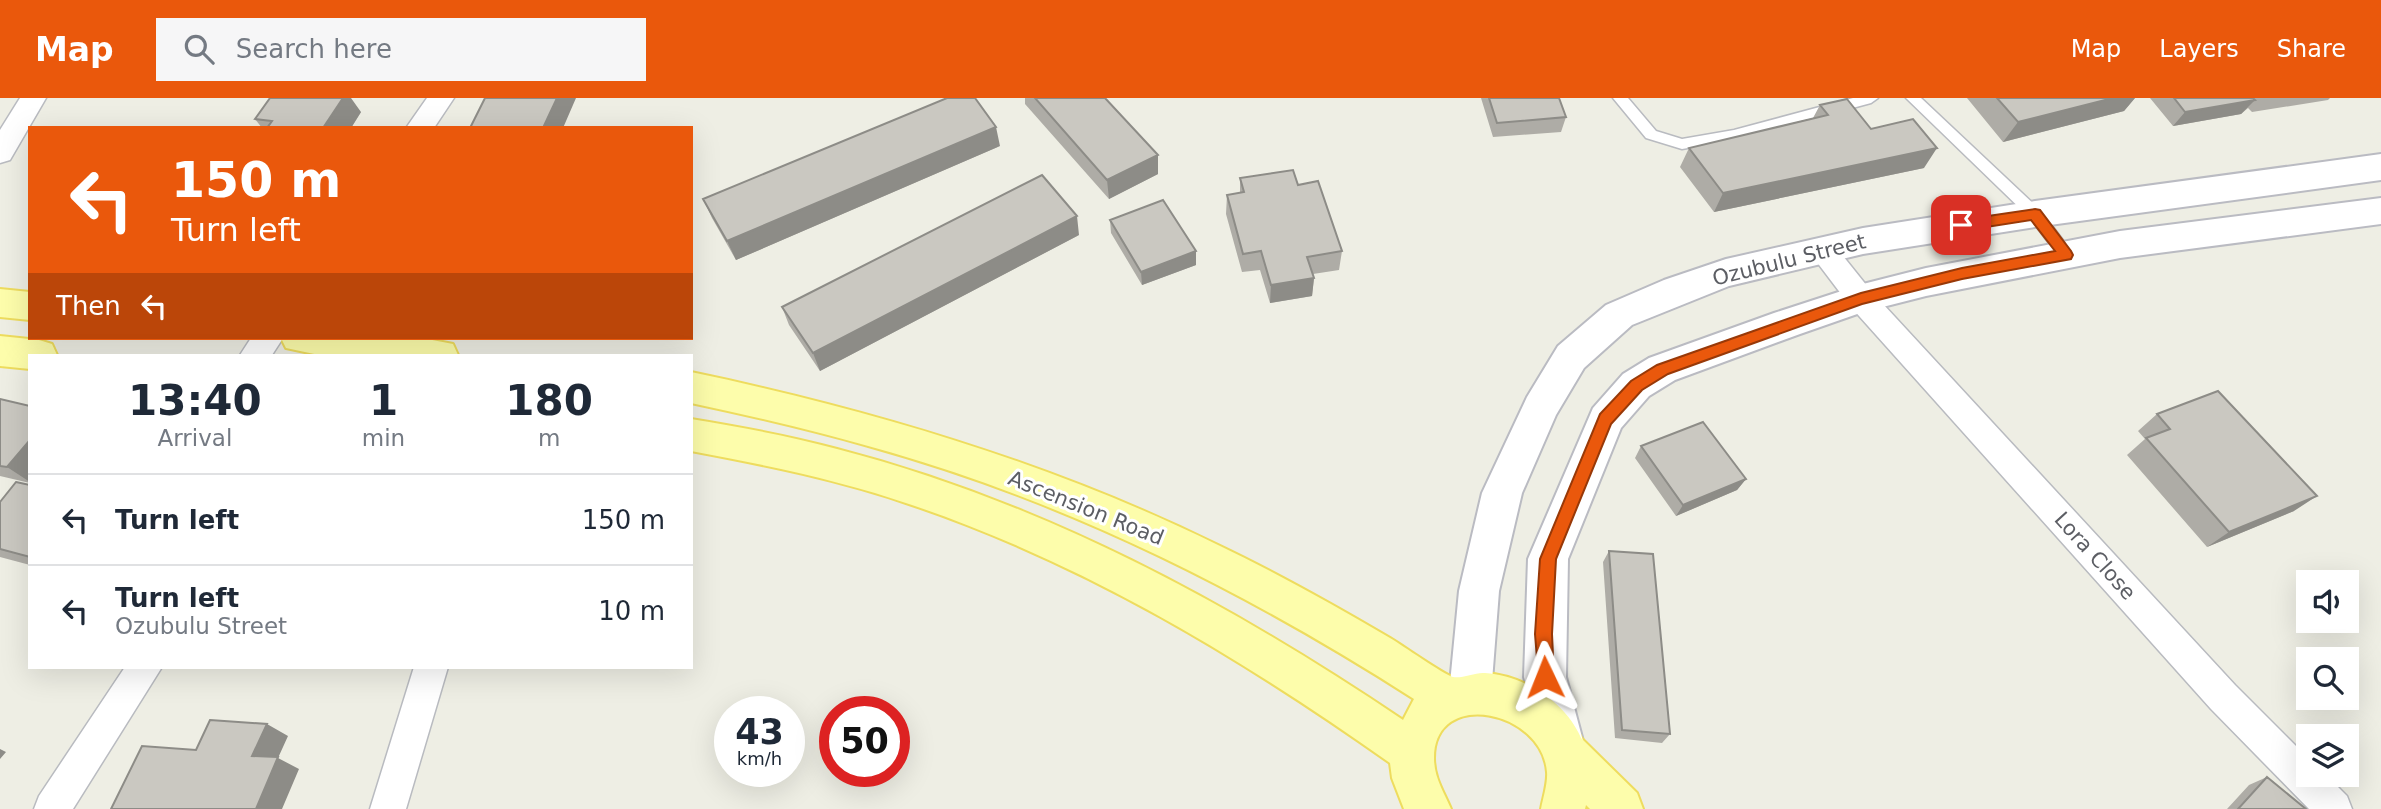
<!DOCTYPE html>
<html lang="en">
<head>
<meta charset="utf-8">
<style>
	body { margin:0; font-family:"DejaVu Sans",sans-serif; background:#f6f6f7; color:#1f2937; height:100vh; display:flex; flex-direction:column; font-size:26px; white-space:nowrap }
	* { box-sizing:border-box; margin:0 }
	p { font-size:23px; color:#747a83 }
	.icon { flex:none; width:38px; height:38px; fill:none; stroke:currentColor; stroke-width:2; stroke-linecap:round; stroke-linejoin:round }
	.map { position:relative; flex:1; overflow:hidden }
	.side { position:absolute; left:28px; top:256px; width:665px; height:315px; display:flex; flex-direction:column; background:#fff; border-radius:0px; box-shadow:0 7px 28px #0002 }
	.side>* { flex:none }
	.banner { position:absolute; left:28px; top:28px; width:665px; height:214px; border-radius:0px; box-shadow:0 7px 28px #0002; background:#ea580c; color:#fff; overflow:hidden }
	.tools { position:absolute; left:2296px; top:472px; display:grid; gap:14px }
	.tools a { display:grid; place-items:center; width:63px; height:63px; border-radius:0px; background:#fff; box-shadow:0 7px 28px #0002; font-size:35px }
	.speed { position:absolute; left:714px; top:598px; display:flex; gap:14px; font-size:35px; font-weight:700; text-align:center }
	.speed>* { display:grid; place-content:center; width:91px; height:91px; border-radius:50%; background:#fff; box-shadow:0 7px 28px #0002; line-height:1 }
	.speed small { font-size:18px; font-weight:400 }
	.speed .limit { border:10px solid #d22; background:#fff; color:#111 }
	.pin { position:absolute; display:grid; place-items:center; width:60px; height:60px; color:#fff; margin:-30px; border-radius:14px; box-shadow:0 4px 10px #0006 }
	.me { position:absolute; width:77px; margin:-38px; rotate:358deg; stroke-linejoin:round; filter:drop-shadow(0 0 5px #0008) }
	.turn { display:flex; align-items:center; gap:24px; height:147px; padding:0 28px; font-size:32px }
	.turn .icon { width:91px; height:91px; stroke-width:2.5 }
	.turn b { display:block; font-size:49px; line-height:60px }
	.then { display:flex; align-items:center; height:66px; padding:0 28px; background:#0003; gap:14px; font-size:26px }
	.eta { display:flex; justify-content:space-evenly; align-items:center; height:119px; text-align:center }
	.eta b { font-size:42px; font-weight:700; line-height:49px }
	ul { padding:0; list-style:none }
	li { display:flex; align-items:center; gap:21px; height:91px; padding:0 28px; border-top:2px solid #e0e1e3 }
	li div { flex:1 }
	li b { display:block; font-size:26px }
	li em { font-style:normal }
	header { display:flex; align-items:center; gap:42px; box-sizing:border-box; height:98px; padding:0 35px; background:#ea580c; color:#fff }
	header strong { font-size:33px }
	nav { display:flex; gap:38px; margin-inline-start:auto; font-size:24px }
	.search { width:490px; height:63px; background:#f6f6f7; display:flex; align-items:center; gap:18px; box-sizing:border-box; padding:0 24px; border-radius:0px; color:#747a83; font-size:26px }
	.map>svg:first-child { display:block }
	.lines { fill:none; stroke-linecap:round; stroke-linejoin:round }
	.service-casing { stroke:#b9bbc0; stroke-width:3 }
	.minor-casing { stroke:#b9bbc0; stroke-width:3 }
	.secondary-casing { stroke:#babbc2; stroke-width:4 }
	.primary-casing { stroke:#eedc5e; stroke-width:4 }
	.service { fill:#fff; fill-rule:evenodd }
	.minor { fill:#fff; fill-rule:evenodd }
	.secondary { fill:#fff; fill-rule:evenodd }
	.primary { fill:#fdfdab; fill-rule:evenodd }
	.wall { fill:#aeaca6 }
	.shaded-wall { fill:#8d8c87 }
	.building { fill:#cac8c1; stroke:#8d8c87; stroke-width:2 }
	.route { fill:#ea580c; stroke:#983908; stroke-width:2 }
	.labels { text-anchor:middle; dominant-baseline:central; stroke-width:6; stroke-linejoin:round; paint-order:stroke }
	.street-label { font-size:21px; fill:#5c5e64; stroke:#fff }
</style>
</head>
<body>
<header>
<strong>Map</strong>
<div class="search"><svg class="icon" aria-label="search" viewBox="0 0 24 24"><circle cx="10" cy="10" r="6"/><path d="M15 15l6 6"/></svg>Search here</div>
<nav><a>Map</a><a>Layers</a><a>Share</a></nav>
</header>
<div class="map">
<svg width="2381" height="711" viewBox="0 0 2381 711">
	<rect width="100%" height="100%" fill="#eeeee4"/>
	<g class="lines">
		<defs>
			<path id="service" d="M1613,0H1628L1656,33L1682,41L1734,32L1853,0H1878L1871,5L1734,42L1682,51L1646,40Z
				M1906,0H1921L2040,112L2071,153L2073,157L2071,161H2061L2030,120Z"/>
			<path id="minor" d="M20,0H46L10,62L0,65V32Z
				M427,0H454L434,30H406Z
				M1821,140L1831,143L1871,193L2235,587L2308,660V677H2326L2347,698L2352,711H2309L2211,611L1851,209L1807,151L1811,143Z
				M251,240H283L272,257H240Z
				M125,569H162L73,711H34L39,698Z
				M414,569H448L406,711H370Z"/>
			<path id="secondary" d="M2381,56V82L2035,129L1863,156L1729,188L1632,227L1584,270L1556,317L1522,395L1499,493L1491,596L1485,610L1470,616L1455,610L1449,596L1459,493L1482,395L1527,299L1558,248L1606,207L1664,182L1726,161L1863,130L2035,103Z
				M2381,100V126L2120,160L1926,198L1863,214L1800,236L1675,282L1649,298L1621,330L1568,461L1566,579L1583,643L1576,658L1561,664L1546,658L1539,643L1524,579L1528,461L1593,310L1623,276L1649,260L1774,215L1863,186L1926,170L2120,133Z"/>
			<path id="primary" d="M0,191L30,194V222L0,219Z
				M0,238L39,242L52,246L57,257H30V271L0,268Z
				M281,240H422L453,246L458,257H319L286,250Z
				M691,274C873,312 1051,365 1218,447C1277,475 1334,507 1390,540C1402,547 1443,576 1453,579C1462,581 1475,574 1485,575C1524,578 1565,603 1581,640L1637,695L1643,711H1590L1586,707L1585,711H1541C1543,700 1548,685 1547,674C1542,612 1434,590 1434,660C1434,680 1444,694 1451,711H1404L1392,680L1390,665C1241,560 1086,466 912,407C840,382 766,367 691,353V321C740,329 789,338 837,351C1042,404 1228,504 1403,622L1414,601C1295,525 1170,457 1038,405C926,360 809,330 691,305Z"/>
		</defs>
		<!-- service casing -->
		<use href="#service" class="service-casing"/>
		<!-- minor casing -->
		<use href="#minor" class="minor-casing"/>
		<!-- secondary casing -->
		<use href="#secondary" class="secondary-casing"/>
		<!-- primary casing -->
		<use href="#primary" class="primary-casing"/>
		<!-- service -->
		<use href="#service" class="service"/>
		<!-- minor -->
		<use href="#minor" class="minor"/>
		<!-- secondary -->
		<use href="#secondary" class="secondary"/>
		<!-- primary -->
		<use href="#primary" class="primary"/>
	</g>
	<!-- wall -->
	<path class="wall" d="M1025,0H1105L1158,76L1109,101L1025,6Z
		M1481,0H1559L1566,19L1561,34L1493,39Z
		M1967,0H2135L2124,13L2003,44Z
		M2150,0H2330L2328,2L2252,14L2248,10L2241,16L2173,28Z
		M1820,7L1871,31L1924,70L1714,114L1680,69L1689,50L1813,20Z
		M361,14L351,30H262L255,21Z
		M1000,48L736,162L712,120L703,101Z
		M1240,80L1298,87L1342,153L1339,172L1313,176L1314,180L1312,198L1270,205L1260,172L1242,174L1226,116L1227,97L1240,95Z
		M1110,122L1196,167L1142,187L1111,135Z
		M1079,137L820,273L789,227L782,209Z
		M0,301L30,308V385L0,378Z
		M2157,316L2294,413L2207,449L2127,357L2145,341L2138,333Z
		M1641,348L1746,381L1737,392L1676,418L1635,360Z
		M30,387V467L0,459V404Z
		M1609,453L1670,636L1662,645L1615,640L1603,464Z
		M2267,679L2306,711H2227L2249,687Z"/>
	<!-- shaded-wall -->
	<path class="shaded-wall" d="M343,0H351L361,14L351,30H323Z
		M557,0H576L563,30H543Z
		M2113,0H2135L2124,13L2003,44L2018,24Z
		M2255,2L2241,16L2173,28L2185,14Z
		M996,29L1000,48L736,162L727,143Z
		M1937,50L1924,70L1714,114L1723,95Z
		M1158,57V76L1109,101L1107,82Z
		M1077,118L1079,137L820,273L813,255Z
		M1196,153V167L1142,187L1141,174Z
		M1314,180L1312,198L1270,205L1271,187Z
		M30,342V384L7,369Z
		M1746,381L1737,392L1676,418L1683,407Z
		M2317,398L2294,413L2207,449L2229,434Z
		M267,626L288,638L278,660L299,671L282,711H256L252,658Z
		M0,651L6,654L0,661Z"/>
	<!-- building -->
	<path class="building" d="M270,0H343L323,30H267L272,23L255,21Z
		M485,0H557L543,30H470Z
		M947,0H975L996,29L727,143L703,101Z
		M1035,0H1105L1158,57L1107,82Z
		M1489,0H1559L1566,19L1497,25Z
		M1997,0H2113L2018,24Z
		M2174,0H2253L2255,2L2185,14Z
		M1847,1L1871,31L1913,21L1937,50L1723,95L1689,50L1828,17L1820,7Z
		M1293,72L1298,87L1318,83L1342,153L1307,159L1314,180L1271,187L1261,153L1243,156L1227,97L1244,94L1240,80Z
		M1042,77L1077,118L813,255L782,209Z
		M1163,102L1196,153L1141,174L1110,122Z
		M2218,293L2317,398L2229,434L2146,340L2170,331L2157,316Z
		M0,301L30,308V342L7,369L0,368Z
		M1703,324L1746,381L1683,407L1641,348Z
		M16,384L30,387V459L0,451V404Z
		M1609,453L1653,456L1670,636L1622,632Z
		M210,622L267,626L252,658L278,659L256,711H111L142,648L196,652Z
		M2267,679L2306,711H2238Z"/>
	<!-- route -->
	<path class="route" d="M2035,111L2040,112L2071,153L2073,157L2071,161L1962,181L1862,206L1668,276L1642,292L1611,326L1556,461L1552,536L1554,579L1551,585L1545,587L1539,585L1535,536L1540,461L1600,316L1631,283L1657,267L1861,195L1962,170L2055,153L2031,122L1961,133L1954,127L1961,122Z"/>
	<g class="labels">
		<!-- street labels -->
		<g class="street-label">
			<text transform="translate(1789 162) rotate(-14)">Ozubulu Street</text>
			<text transform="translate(1086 410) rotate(22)">Ascension Road</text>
			<text transform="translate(2095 458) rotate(48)">Lora Close</text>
		</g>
	</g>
</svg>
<div class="tools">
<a><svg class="icon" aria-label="sound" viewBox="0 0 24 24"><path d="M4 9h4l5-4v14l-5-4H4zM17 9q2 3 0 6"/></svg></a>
<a><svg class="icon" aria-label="search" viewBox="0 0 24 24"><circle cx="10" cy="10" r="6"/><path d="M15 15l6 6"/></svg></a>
<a><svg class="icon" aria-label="layers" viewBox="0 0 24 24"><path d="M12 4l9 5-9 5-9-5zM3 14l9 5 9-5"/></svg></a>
</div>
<div class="speed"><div>43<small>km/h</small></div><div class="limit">50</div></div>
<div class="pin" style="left:1961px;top:127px;background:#d93025"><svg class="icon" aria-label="arrive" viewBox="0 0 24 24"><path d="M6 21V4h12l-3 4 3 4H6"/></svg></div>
<svg class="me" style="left:1545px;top:579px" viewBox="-20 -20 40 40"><path d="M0-17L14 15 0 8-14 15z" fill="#ea580c" stroke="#fff" stroke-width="4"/></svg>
<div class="banner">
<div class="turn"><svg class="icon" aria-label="left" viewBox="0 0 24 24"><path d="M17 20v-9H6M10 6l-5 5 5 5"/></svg><div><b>150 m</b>Turn left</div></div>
<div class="then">Then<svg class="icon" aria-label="left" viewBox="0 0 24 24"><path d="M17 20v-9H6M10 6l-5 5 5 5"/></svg></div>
</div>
<section class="side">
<div class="eta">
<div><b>13:40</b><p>Arrival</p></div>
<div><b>1</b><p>min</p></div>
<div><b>180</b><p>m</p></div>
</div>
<ul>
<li><svg class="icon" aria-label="left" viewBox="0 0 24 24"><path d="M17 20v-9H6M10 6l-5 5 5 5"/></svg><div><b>Turn left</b></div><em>150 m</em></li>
<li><svg class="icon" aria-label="left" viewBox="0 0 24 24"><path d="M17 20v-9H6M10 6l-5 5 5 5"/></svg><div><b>Turn left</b><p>Ozubulu Street</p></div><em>10 m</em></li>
</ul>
</section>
</div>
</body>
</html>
